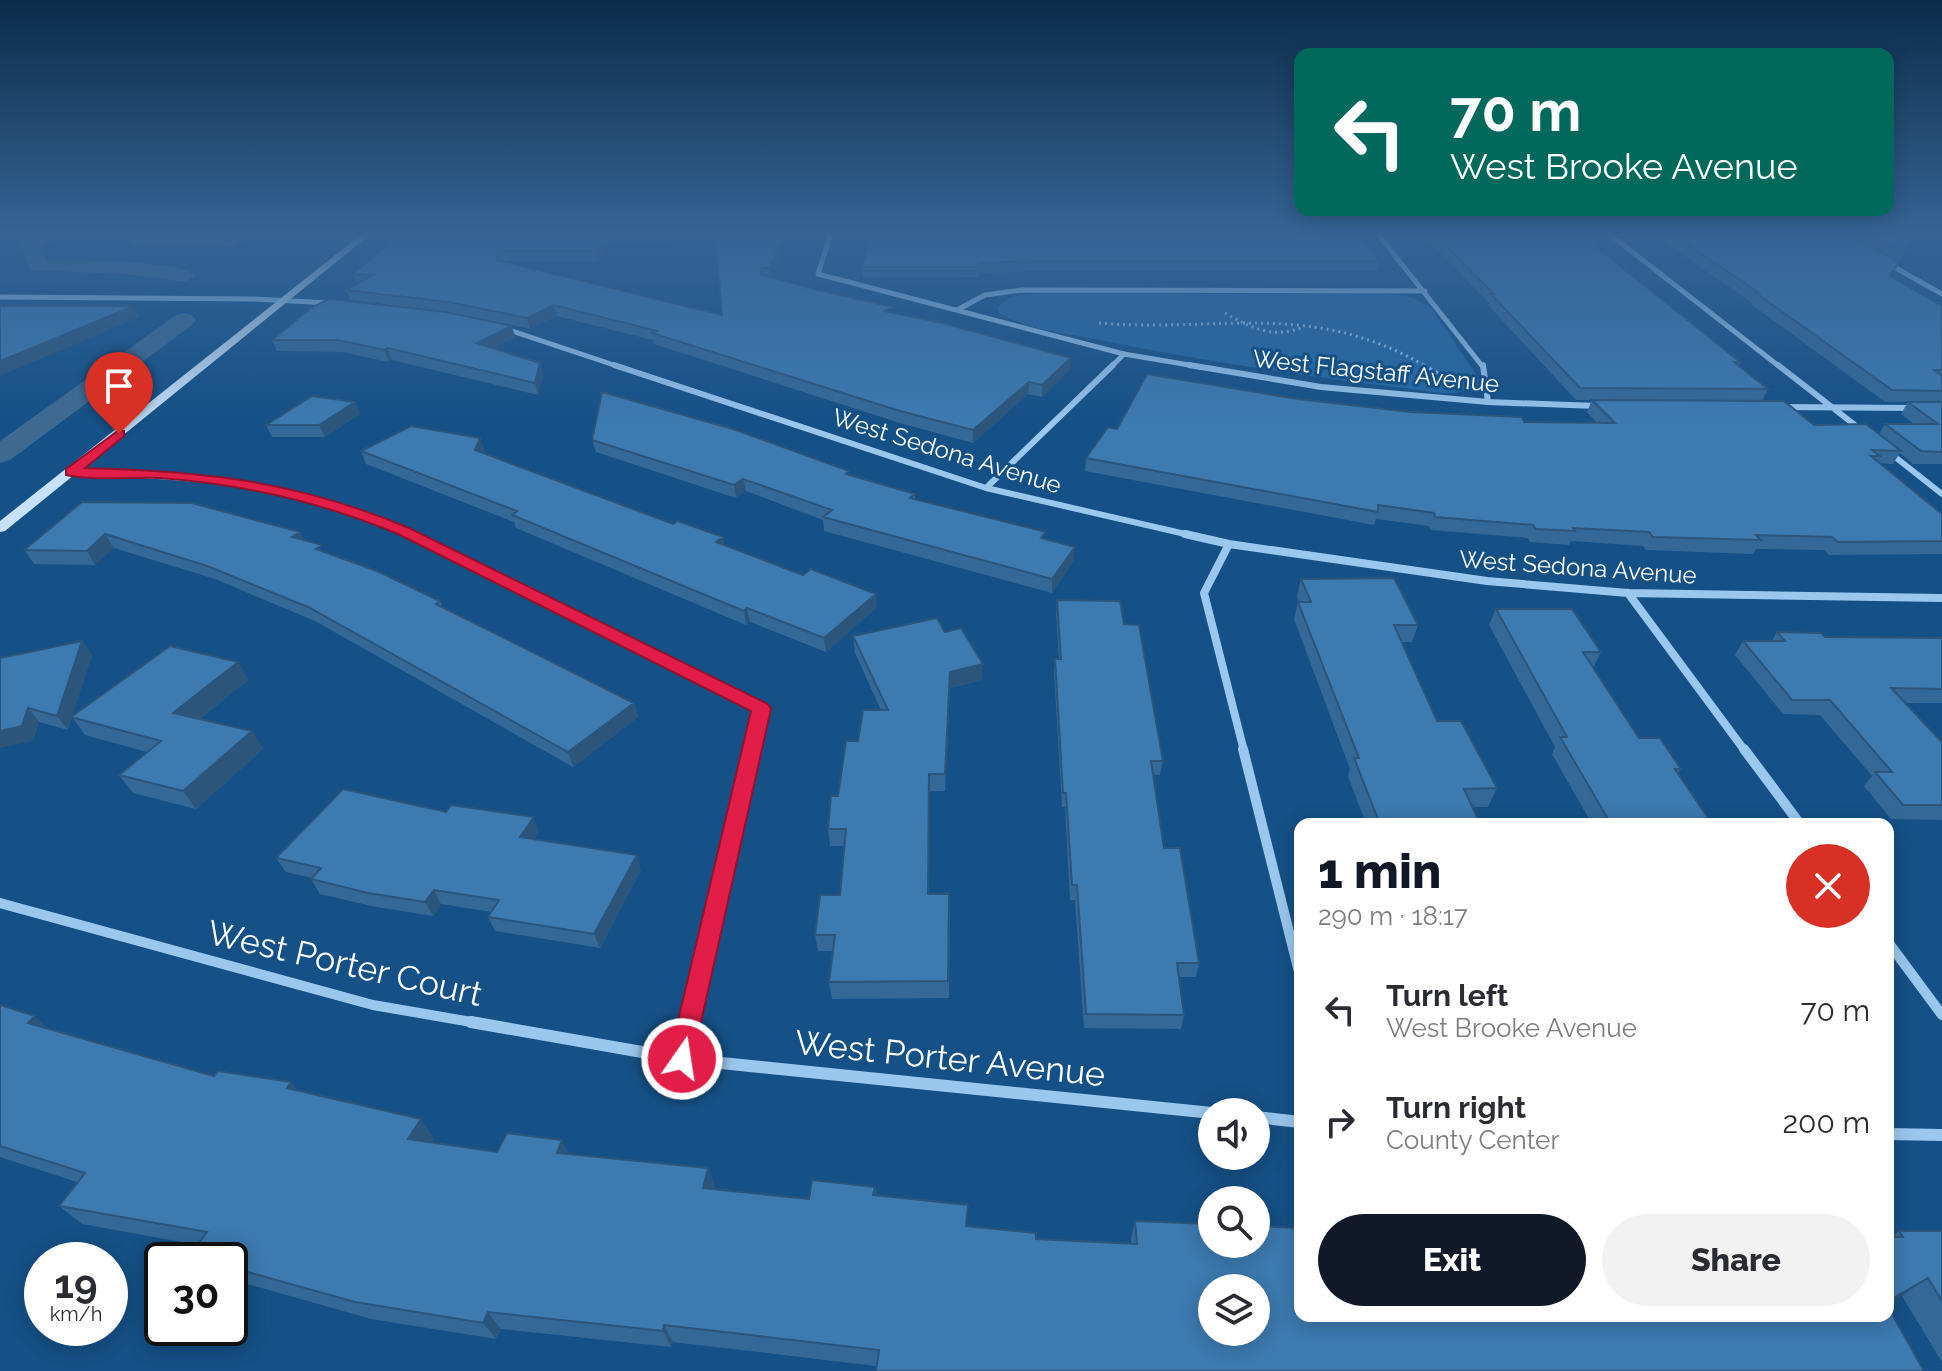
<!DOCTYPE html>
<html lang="en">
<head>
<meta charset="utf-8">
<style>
	body { margin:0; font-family:Raleway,sans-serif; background:#f2f2f3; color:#2b2b33; height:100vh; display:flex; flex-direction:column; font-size:30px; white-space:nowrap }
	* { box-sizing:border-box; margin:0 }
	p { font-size:26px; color:#7c7c81 }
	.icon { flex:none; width:44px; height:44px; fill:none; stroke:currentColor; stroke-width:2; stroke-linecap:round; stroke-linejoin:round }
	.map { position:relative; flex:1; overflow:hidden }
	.drawer { position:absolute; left:1294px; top:818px; width:600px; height:504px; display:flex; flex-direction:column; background:#fff; border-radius:16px; box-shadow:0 4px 20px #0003 }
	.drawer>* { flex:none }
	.guide { position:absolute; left:1294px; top:48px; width:600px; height:168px; border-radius:16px; box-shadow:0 4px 20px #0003; background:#00695c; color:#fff; overflow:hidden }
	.fabs { position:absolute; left:1198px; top:1098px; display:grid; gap:16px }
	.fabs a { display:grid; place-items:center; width:72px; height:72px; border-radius:50%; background:#fff; box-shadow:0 4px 20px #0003; font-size:40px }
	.speed { position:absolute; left:24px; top:1242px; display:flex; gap:16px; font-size:40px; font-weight:700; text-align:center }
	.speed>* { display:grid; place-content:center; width:104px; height:104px; border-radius:50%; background:#fff; box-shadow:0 4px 20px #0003; line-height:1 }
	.speed small { font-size:20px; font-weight:400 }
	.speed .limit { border:4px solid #111; border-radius:12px; background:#fff; color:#111 }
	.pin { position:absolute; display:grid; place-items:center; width:68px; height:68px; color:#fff; margin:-82px -34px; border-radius:50% 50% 50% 0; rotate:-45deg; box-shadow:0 0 8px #0007 }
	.pin .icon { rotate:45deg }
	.me { position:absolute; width:88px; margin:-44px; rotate:13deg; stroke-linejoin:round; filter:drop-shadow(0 0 6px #0008) }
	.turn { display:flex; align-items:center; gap:28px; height:168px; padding:0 24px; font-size:36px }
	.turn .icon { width:104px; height:104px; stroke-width:2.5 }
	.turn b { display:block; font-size:56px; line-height:68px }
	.round { display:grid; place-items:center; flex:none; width:84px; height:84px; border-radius:42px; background:#f2f2f3 }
	.overview { display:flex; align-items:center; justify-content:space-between; height:136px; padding:0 24px }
	h1 { font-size:48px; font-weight:800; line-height:60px; color:#111827 }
	.button { display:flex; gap:16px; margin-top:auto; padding:16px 24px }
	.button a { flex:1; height:92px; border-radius:48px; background:#111827; color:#fff; font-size:32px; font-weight:800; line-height:92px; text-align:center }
	.button a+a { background:#f2f2f3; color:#2b2b33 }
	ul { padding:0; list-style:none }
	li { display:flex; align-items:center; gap:24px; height:112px; padding:0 24px }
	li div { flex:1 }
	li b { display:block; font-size:30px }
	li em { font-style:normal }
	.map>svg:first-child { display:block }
	.green { fill:#2468a4 }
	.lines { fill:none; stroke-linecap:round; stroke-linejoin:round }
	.canal { fill:#3e6a92; fill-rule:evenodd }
	.path-far1 { stroke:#9ac7ee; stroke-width:3; stroke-dasharray:2 4; stroke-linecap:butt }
	.path { stroke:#9ac7ee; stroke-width:4; stroke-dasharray:3 4; stroke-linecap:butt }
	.street-far4 { stroke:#9ac7ee; stroke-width:5 }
	.street-far3 { stroke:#9ac7ee; stroke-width:6 }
	.street-far2 { stroke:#9ac7ee; stroke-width:8 }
	.street-far1 { stroke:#9ac7ee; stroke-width:10 }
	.street { stroke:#9ac7ee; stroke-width:12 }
	.secondary { fill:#c7e1fa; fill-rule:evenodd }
	.wall { fill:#346997; fill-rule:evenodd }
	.shaded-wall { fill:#2b557b }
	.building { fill:#3d7ab0; stroke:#2b557b; stroke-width:2; fill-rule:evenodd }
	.route { fill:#e11d48; stroke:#92132f; stroke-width:2 }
	.labels { text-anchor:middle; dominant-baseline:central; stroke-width:6; stroke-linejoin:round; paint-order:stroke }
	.far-street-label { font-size:24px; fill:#fff; stroke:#155086 }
	.near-street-label { font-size:34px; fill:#fff; stroke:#155086 }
</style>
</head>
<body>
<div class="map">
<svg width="1942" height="1371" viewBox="0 0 1942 1371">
	<rect width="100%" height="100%" fill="#155086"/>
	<!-- green -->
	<path class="green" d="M1381,293L1411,297L1431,308L1478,377V386L1457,393H1441C1328,379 1216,364 1105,341C1071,334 1029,331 999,313L998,307L1010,297L1029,294Z"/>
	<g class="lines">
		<!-- canal -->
		<path class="canal" d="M37,233H62L42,246L46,260C71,260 182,260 196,276L185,282L123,274L30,270L21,244Z
			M184,313L192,315L196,320L192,325L10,460L0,463V441L176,315Z"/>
		<!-- path-far1 -->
		<path class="path-far1" d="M1225,313C1251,328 1276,340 1305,326
			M1099,323C1220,333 1312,299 1427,367"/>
		<!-- path -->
		<path class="path" d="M1423,365L1442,376"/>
		<!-- street-far4 -->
		<path class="street-far4" d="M831,233L818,274L1124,354L1201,367
			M1377,233L1483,367
			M1608,233L1780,367
			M1887,263L1942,294
			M0,297L254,299L330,303
			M957,310L985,295L1022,290L1425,291
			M506,329L620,367
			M1111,367L1124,354"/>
		<!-- street-far3 -->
		<path class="street-far3" d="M614,365L986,488L1194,536
			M1189,365L1321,387L1488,402L1597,406
			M1483,365L1488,402
			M1778,365L1860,429
			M1782,407L1913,408
			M1890,453L1942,494
			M71,472C186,475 309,483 414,536
			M986,488L1113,365"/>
		<!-- street-far2 -->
		<path class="street-far2" d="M410,534L761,709L752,751
			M1185,534L1229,544L1487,581L1628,593L1942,598
			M1229,544L1204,593L1244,751
			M1628,593L1745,751"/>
		<!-- street-far1 -->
		<path class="street-far1" d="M1243,749L1300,976
			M1744,749L1800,824
			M0,903L373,1005L483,1024
			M1888,942L1942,1015
			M690,1024L752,749"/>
		<!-- street -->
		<path class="street" d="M471,1022L682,1059L1212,1113
			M682,1059L690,1022
			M1256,1117L1300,1122
			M1888,1134L1942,1135"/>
		<!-- secondary -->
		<path class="secondary" d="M363,233H372L5,531L0,532V521Z"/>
	</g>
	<!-- wall -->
	<path class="wall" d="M124,233H297L288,240H244L236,246L131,247Z
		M402,233H798L797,237H788L772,277L893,313L1070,369L1042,397L1028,394L973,443L900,423L654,344L653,340L557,316L530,329L452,313L350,300L346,290L357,284L353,274ZM676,235L715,236L722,315L501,261H598L612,241H672Z
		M867,233H1358L1379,261L1377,271H1036L979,273V277L863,278L862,267L869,237H867Z
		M1421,233H1579L1740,362L1739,366L1768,389L1762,401L1814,425L1879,434L1885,424H1914L1901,414L1908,402H1885L1751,304L1752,303L1652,233H1937L1915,234L1891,277L1942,306V464H1913L1900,453L1893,464L1879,463L1942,514V554L1829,555L1824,550L1756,549L1753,554L1646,550L1643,546L1571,541L1569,545L1530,542L1528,538L1431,530L1429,526L1376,519L1374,525L1085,471L1086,458L1117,429L1298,399L1411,412L1524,422L1597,423L1587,412L1592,400H1576L1488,305L1489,303Z
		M515,337L493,348L543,375L538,395L392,360L388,362L343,352L277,351L272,340Z
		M360,414L325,437H272L266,425Z
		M480,438L484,450L483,453L673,524L723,537L724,545L877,607L826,652L750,622L746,625L516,528L514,522L366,464L361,451Z
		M592,440L849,475L915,494V499L1046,539L1074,560L1052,593L824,531L823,520L746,491L736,498L596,452Z
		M82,502L300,532L304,540L325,552L440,601L443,608L634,703L638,717L573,767L315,621L215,579L114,548L95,565L34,564L24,550Z
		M1301,579L1418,625L1412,642H1402L1437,721L1497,788L1488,807H1472L1480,824H1366L1348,776L1350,769L1294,619L1298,602H1299L1297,596Z
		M1057,600L1124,624L1163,761L1160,775H1153L1164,848L1199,963L1196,977H1179L1184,1015L1181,1029L1084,1028L1075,900H1070L1065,807H1062L1054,673L1055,659H1059L1056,614Z
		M1496,609L1601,652L1593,668L1639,738L1681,769L1678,773L1712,824H1592L1552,754L1555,747L1489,625Z
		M945,632L982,680L950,688L945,791H930L929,894L950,911L949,998L832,999L829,982L833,951H818L815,935L840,895L845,846H830L828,829L838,796L858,741L881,710L855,653L853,636Z
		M1777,632L1825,637L1942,638V703H1905L1942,742V820L1891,819L1864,786L1872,776L1820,715L1783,714L1735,655L1743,641H1772Z
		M82,641L92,655L72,716L238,662L248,680L200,719L252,731L263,749L196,809L133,793L119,775L147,752L85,735L72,717L68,730L39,722L33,741L0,658Z
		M446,812L539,832L534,839L641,870L600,948L495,931L488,917L492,912L441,904L433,916L376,907L320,894L311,879L312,878L286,872L276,858Z
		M0,1005L47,1028L214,1076L291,1082L297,1090L434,1138L432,1142L497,1152L569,1154L708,1168L715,1186L714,1189L809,1199L875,1187L876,1195L968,1226L1036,1239L1131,1243V1239L1135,1221L1212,1224L876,1366L673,1342L671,1347L501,1329L496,1339L371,1319L230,1279V1260H196L190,1255L198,1245L82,1224L59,1206L77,1182L0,1157Z
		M1899,1231H1942V1362L1902,1296L1892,1237Z"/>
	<!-- shaded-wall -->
	<path class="shaded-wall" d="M236,233H241L244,240L236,246L232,236Z
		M285,233H297L288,240Z
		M608,233H610L612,241L598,261L596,251Z
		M671,233H675L676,235L672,241Z
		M785,233H788V237L771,278L770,268Z
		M554,305L557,316L530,329L527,318Z
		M134,306L140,317L0,376V361Z
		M512,326L515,337L481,354L477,343Z
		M388,348L392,360L388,362L384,350Z
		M1071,358L1070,369L1042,397V385Z
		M540,363L543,375L538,395L535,383Z
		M1029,382L1028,394L973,443V430Z
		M355,402L360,414L325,437L319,425Z
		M480,438L484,450L479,463L475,450Z
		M743,479L746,491L736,498L734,485Z
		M300,532L306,545L292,537Z
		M105,534L114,548L95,565L87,551Z
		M723,537L725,551L716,542Z
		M1075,547L1074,560L1052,593V579Z
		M876,594L877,607L826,652L824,638Z
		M747,608L750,622L746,625L744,611Z
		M82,641L92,655L68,730L57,716Z
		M238,662L248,680L185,731L173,713Z
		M983,664L982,680L950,688L945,791V774L950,672Z
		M634,703L638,717L573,767L568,752Z
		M28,708L39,722L33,741L0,748V731Z
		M252,731L263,749L196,809L183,791Z
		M929,774L930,791L928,911V894Z
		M534,817L539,832L526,852L520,837Z
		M637,855L641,870L600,948L594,934Z
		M434,890L441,904L433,916L425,902Z
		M35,1016L56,1037L28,1023Z
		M291,1082L307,1102L287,1088Z
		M421,1119L434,1138L422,1158L408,1139Z
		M562,1140L572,1160L557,1153Z
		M708,1168L715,1186L709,1207L703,1188Z
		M1928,1278L1902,1296L1888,1304V1301Z
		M488,1312L501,1329L496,1339L483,1323Z
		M664,1325L673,1342L671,1347L663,1331Z"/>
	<!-- building -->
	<path class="building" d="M124,233H236L232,236L126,237Z
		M402,233H608L596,251H498L497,260L722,315L715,233H785L770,268H762L761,274L814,289L893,307L885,311L943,323L1071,358L1042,385L1029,382L973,430L900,411L652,333L657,331L554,305L527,318L448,302L346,290L373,275L353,274Z
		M870,233H1358L1379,261H1036L979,263V267H862Z
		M1433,233H1579L1740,362H1734L1768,389L1580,388L1491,294H1494Z
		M1671,233H1846L1899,262L1890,276L1942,306V370H1934L1942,376V391L1892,390L1756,293H1759Z
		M1868,233H1915L1904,253Z
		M329,299L446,312L512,326L477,343L540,363L535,383L388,348L384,350L338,340H272L311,308Z
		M0,306H134L0,361Z
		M1147,374L1298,399L1411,412L1522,417L1524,422L1615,423L1592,400L1784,401L1814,425L1866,424L1901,451L1872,450L1880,456H1871L1942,514V541L1838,542L1832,537L1756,535L1761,540L1653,537L1649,532L1573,528L1575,531L1536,529L1533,525L1435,517L1434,513L1378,505V512L1086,458L1108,427L1117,429Z
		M602,392L733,429L849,471L846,474L915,494L910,498L1046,532L1041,538L1075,547L1052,579L823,517L832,510L743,479L734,485L592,440Z
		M312,396L355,402L319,425H266Z
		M1908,402H1942V452L1921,451L1885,424H1938Z
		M411,426L480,438L475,450L673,524L678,521L723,537L716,542L803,575L811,569L876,594L824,638L747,608L744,611L512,515L517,511L361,451Z
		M82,502L192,503L300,532L292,537L322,545L316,549L377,571L440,601L436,604L634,703L568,752L308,607L207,566L105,534L87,551L24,550Z
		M1394,578L1418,625H1394L1437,721H1461L1497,788L1464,789L1480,824H1380L1354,758H1359L1298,602H1311L1301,579Z
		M1057,600L1120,601L1124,624L1139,625L1163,761H1151L1164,848H1180L1199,963H1177L1184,1015L1086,1014L1077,885H1072L1066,793H1063L1055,659H1061Z
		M1496,609H1572L1601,652H1583L1639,738H1660L1681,769H1675L1712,824H1603L1601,819H1608L1560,737H1567Z
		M937,618L945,632L961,628L983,664L950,672L945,774H929L928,894H949L948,981L829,982L835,935H815L820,895H840L846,829H828L831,796H838L846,741H858L863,710H888L853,636Z
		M1777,632L1821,633L1825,637L1942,638V689L1891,688L1942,742V805H1903L1875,772H1892L1830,700H1792L1743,641H1785Z
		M82,641L57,716L28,708L22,726L0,731V658Z
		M170,646L238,662L173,713L252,731L183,791L119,775L161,741L71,717Z
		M343,789L446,812L451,805L534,817L520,837L637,855L594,934L488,917L499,900L434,890L425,902L368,893L311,879L321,868L276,858Z
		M0,1005L35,1016L28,1023L214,1076L218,1071L291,1082L287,1088L421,1119L408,1139L497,1152L507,1133L562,1140L557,1153L708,1168L703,1188L809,1199L812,1180L875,1187L873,1195L968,1205L966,1226L1036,1233V1239L1137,1244L1135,1221L1212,1224V1244H1256V1226L1299,1228L1300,1316H1888V1307L1924,1371H876L879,1350L664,1325L663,1331L488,1312L483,1323L355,1302L230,1267V1260H207L190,1255L207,1232L59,1206L85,1173L0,1146ZM1212,1288H1256V1332H1212Z
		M1899,1231H1942V1301L1928,1278L1888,1301V1237H1903Z"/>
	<!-- sky -->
	<linearGradient id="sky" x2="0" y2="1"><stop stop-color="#0c2c4a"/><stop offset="0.55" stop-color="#356495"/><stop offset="1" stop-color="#356495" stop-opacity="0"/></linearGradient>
	<rect width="1942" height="425" fill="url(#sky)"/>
	<!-- route -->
	<path class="route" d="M119,430L124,431V436L85,468C205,471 297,481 409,528L768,704L771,709L691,1067L682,1070L673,1067L669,1059L751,711L398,534C321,502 243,484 159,478C129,477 96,481 66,475V469Z"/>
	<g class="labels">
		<!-- far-street labels -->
		<g class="far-street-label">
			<text transform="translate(1376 371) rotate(6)">West Flagstaff Avenue</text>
			<text transform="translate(947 451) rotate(17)">West Sedona Avenue</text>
			<text transform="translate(1578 567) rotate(4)">West Sedona Avenue</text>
		</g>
		<!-- near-street labels -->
		<g class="near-street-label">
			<text transform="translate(345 963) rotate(13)">West Porter Court</text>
			<text transform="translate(950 1058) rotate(6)">West Porter Avenue</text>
		</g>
	</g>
</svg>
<div class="fabs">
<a><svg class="icon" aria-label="sound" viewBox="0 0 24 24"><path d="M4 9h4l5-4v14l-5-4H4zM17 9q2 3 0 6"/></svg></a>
<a><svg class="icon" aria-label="search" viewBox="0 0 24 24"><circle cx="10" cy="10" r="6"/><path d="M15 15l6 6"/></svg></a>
<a><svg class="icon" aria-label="layers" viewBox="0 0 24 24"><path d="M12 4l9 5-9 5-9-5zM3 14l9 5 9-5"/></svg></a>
</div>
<div class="speed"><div>19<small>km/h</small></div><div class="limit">30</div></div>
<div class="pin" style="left:119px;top:434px;background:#d93025"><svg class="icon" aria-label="arrive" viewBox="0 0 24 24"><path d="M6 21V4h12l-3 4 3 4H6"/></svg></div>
<svg class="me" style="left:682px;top:1059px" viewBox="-20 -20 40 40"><circle r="17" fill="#e11d48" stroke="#fff" stroke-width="3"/><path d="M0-11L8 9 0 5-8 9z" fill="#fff"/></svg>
<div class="guide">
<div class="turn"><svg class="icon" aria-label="left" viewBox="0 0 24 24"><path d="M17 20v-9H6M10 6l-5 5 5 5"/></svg><div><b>70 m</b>West Brooke Avenue</div></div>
</div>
<section class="drawer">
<div class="overview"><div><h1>1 min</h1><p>290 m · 18:17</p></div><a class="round" style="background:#d93025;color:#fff"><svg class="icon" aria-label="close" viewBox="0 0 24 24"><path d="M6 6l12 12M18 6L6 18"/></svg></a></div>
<ul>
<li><svg class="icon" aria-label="left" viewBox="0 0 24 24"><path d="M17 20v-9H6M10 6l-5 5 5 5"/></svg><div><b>Turn left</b><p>West Brooke Avenue</p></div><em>70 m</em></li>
<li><svg class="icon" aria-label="right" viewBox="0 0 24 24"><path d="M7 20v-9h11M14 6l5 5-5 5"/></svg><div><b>Turn right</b><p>County Center</p></div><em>200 m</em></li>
</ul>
<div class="button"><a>Exit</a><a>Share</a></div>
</section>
</div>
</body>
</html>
